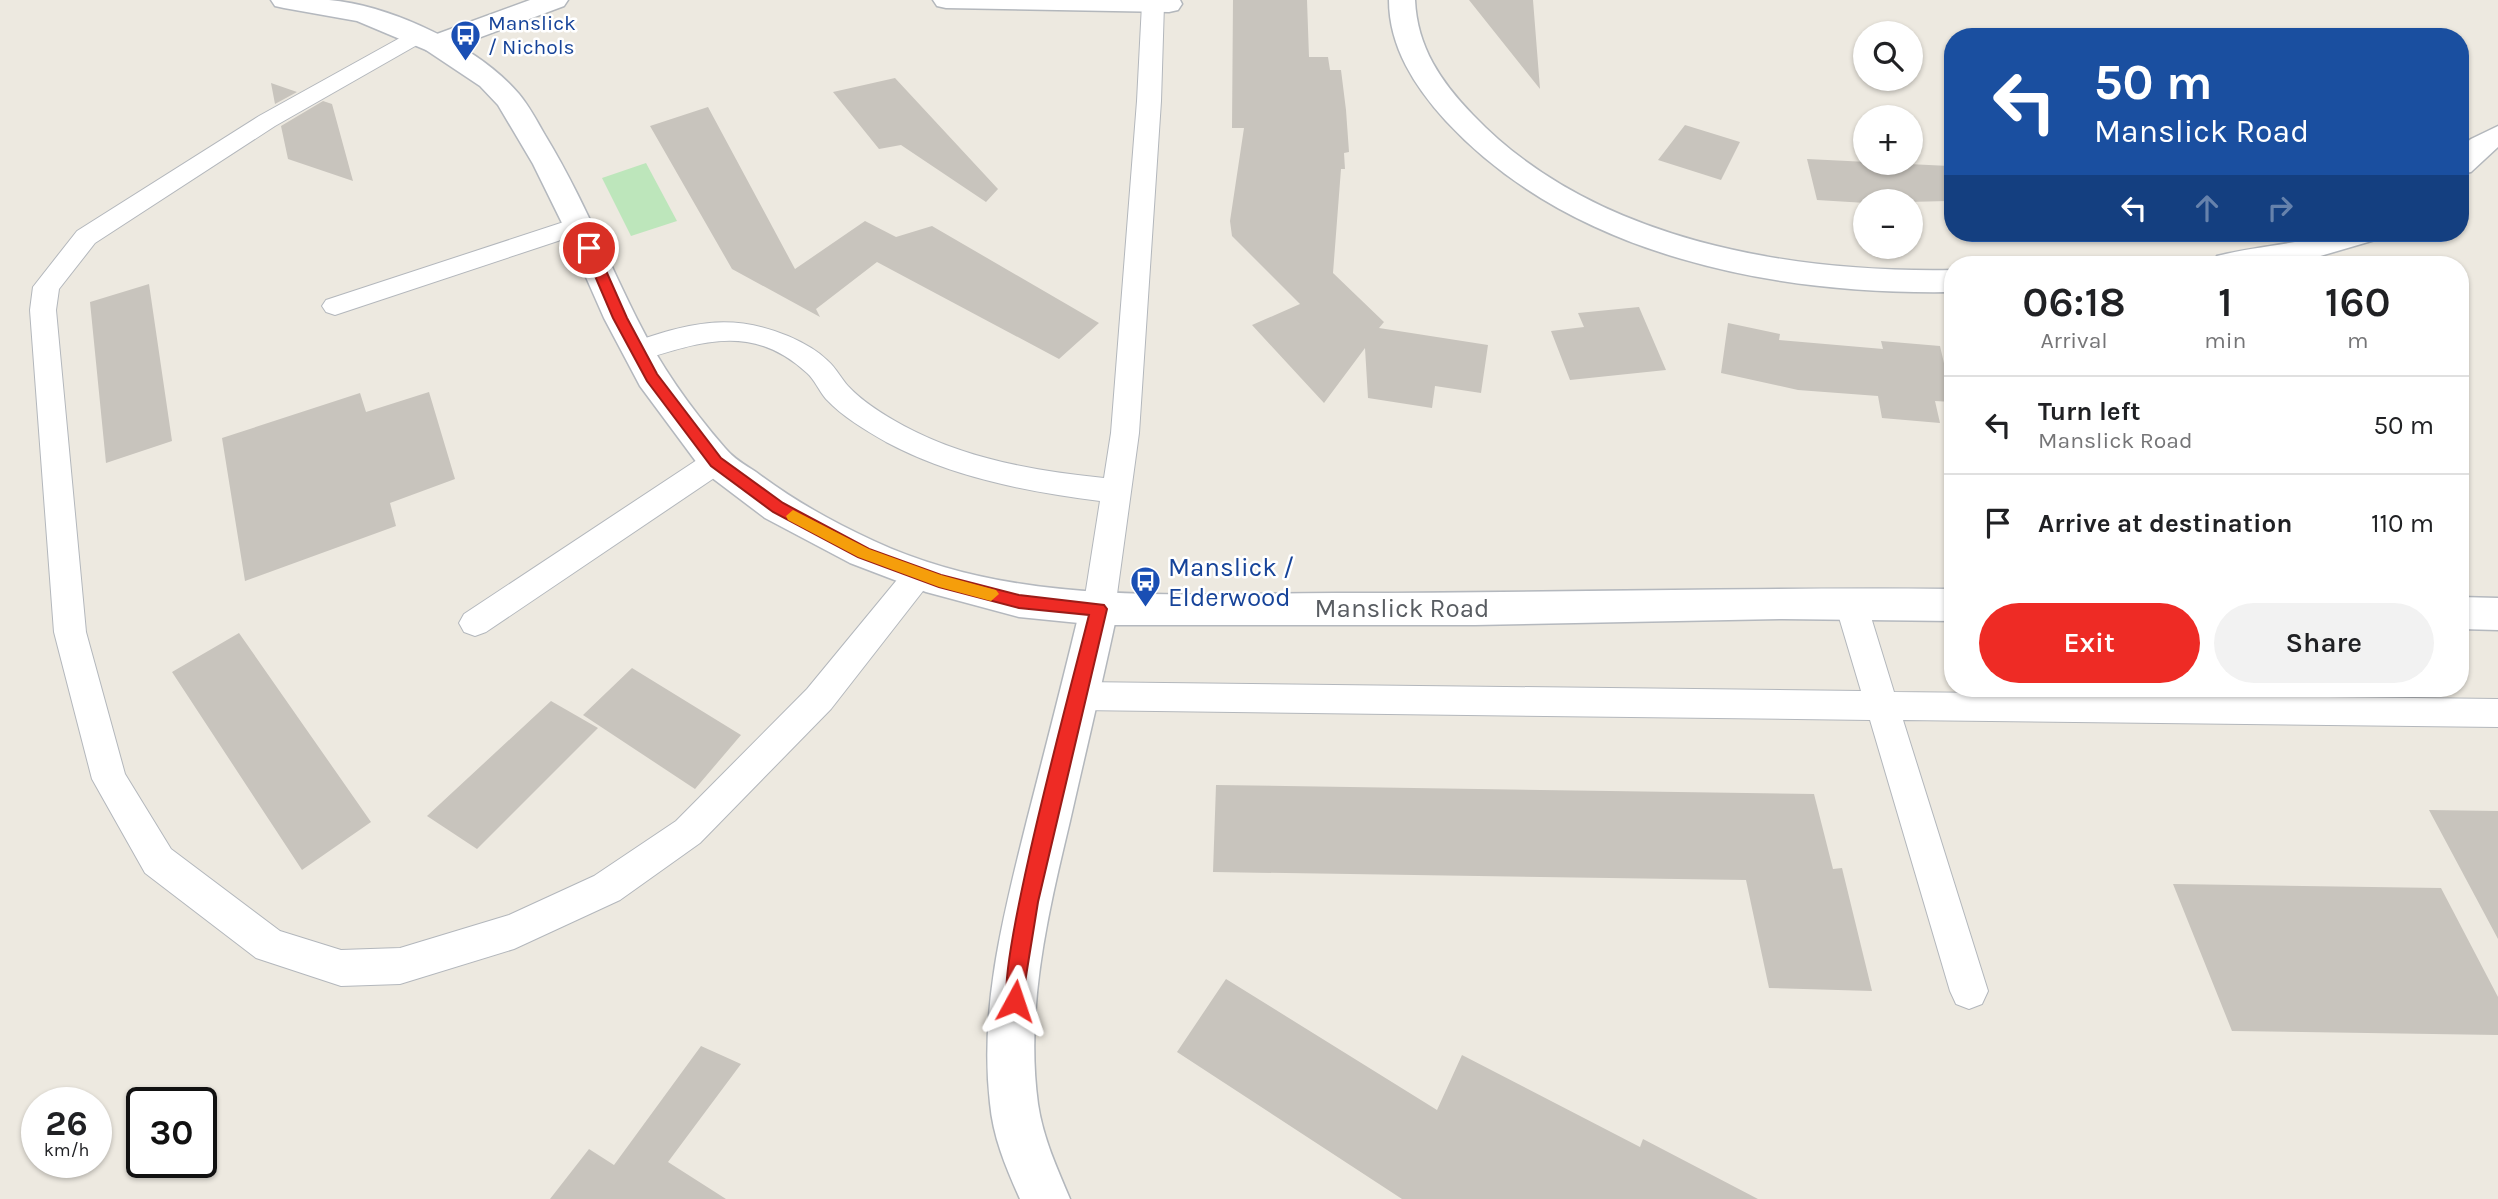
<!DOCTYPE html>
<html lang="en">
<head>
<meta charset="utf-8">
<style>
	body { margin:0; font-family:Karla,sans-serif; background:#f2f2f2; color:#202124; height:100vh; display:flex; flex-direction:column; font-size:26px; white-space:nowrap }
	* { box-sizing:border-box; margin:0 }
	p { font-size:23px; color:#757577 }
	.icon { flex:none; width:38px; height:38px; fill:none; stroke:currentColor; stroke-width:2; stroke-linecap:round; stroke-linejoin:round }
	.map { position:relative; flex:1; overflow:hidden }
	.sheet { position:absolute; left:1944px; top:256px; width:525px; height:441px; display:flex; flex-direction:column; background:#fff; border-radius:28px; box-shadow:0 2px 5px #0004 }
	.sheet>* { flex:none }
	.top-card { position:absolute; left:1944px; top:28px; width:525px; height:214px; border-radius:28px; box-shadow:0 2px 5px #0004; background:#1a4fa0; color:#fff; overflow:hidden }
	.fabs { position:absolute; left:1853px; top:21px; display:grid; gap:14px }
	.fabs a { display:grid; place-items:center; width:70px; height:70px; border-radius:50%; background:#fff; box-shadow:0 2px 5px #0004; font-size:35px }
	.speed { position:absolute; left:21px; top:1087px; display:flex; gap:14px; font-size:35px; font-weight:700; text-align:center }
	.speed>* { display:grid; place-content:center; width:91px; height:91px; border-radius:50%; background:#fff; box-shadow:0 2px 5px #0004; line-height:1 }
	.speed small { font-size:18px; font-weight:400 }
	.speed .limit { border:4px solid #111; border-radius:10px; background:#fff; color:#111 }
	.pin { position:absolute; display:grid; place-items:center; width:60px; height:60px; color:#fff; margin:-30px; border:4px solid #fff; border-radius:50%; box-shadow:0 2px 7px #0007 }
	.me { position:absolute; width:77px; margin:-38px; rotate:5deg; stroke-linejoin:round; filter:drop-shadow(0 0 5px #0008) }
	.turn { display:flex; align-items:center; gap:24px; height:147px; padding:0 35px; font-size:32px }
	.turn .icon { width:91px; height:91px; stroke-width:2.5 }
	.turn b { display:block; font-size:49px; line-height:60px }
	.lanes { display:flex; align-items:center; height:66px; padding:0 35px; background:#0003; justify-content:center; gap:35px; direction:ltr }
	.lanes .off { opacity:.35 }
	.eta { display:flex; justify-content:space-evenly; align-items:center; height:119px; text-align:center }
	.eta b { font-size:42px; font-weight:600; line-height:49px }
	.button { display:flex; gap:14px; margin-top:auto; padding:14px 35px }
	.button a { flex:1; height:80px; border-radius:42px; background:#ee2b25; color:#fff; font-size:28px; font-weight:600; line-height:80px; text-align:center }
	.button a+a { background:#f2f2f2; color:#202124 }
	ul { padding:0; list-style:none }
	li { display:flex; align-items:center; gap:21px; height:98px; padding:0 35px; border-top:2px solid #e0e0e0 }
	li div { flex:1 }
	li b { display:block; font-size:26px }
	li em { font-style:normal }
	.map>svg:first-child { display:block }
	.green { fill:#bde6bb }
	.building { fill:#c8c4bd }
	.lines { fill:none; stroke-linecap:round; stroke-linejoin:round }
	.service-casing { stroke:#b3b7bc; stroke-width:2 }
	.minor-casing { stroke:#b3b7bc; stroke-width:3 }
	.secondary-casing { stroke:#b4b8be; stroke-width:3 }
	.service { fill:#fff; fill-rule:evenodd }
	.minor { fill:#fff; fill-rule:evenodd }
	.secondary { fill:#fff; fill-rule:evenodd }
	.route { fill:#ee2b25; stroke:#9b1c18; stroke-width:2 }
	.slow { fill:#f59e0b }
	.labels { text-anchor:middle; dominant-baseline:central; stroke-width:5; stroke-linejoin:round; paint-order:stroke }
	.far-transit-label { font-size:21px; fill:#164399; stroke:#fff; text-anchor:start }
	.transit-label { font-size:26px; fill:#164399; stroke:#fff; text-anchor:start }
	.street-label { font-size:26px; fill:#595d62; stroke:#fff }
</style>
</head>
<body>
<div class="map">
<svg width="2498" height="1199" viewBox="0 0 2498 1199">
	<rect width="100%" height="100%" fill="#ede9e0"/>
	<!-- green -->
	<path class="green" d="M646,163L677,221L631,236L602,178Z"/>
	<!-- building -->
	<path class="building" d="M1233,0H1307L1309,57H1328L1330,70H1341L1346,110L1349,152L1344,153L1345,169H1341L1333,273L1384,322L1379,328L1488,345L1481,393L1435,386L1432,408L1368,398L1365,348L1324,403L1252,325L1300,304L1232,236L1230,221L1244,128H1232Z
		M1469,0H1533L1540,89Z
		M895,78L998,189L986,202L901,145L879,149L833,92Z
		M271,83L297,92L275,104Z
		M323,101L332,104L353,181L288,159L281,126Z
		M708,107L795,269L865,221L896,237L932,226L1099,323L1059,359L877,262L816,309L820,317L732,269L650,126Z
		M1685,125L1740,142L1721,180L1658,160Z
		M1807,159L1949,166L1948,201L1866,203L1817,200Z
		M149,284L172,441L106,463L90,302Z
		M1639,307L1666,370L1570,380L1551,331L1584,327L1578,313Z
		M1728,323L1780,334L1779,340L1883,349L1881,341L1940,346L1953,402L1935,401L1940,423L1882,418L1878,396L1798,390L1721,373Z
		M429,392L455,479L390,503L396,526L245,581L222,438L360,393L366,412Z
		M239,633L371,822L302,870L172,672Z
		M632,668L741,735L695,789L583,715Z
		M551,701L598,728L477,849L427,816Z
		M1216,785L1814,794L1833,869L1842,868L1872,991L1769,988L1746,880L1213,872Z
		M2429,810L2498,811V939Z
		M2173,884L2441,888L2498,997V1035L2232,1031Z
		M1226,979L1437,1110L1462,1055L1640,1147L1643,1139L1758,1199H1402L1177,1052Z
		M701,1046L741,1064L668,1162L726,1199H550L589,1149L614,1165Z"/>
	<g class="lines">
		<defs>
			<path id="service" d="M1145,0H1161L1164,4L1161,101L1139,433L1115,609L1110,618L1099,622L1088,618L1083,609L1100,501C1028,492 951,477 886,442C865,430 843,417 826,399C819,391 815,380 807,373C751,322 701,342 638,361L628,358L624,351L628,344C686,324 728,311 788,336C802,342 817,350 828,361C836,368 841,378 848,386C864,403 884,415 904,426C965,459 1036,471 1104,478L1111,433L1137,101L1142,4Z
				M416,29L424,31L427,36L424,41L275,126L95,243L59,289L56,310L86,632L125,774L171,849L280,931L341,950L400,948L509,915L594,876L676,821L807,689L910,564L921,561L932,564L937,573L831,709L700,843L620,900L514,949L400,984L341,986L256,958L145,873L92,779L54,632L30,310L33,287L77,231L259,116Z
				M579,217L588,219L592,225L588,231L335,315L326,312L322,306L326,300Z
				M716,451L726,454L731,462L726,470L486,632L475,636L464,632L459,623L464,614L706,454Z
				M1851,591L1862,595L1867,604L1894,692L2498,699V727L1903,720L1988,991L1982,1004L1969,1009L1956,1004L1950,991L1870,720L1079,710L1067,706L1062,696L1067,686L1079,682L1861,691L1835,604L1840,595Z"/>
			<path id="minor" d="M530,0H568L564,6L446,50L436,52L426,50L422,44L426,38Z
				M933,0H1180L1182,4L1178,10L1169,12L946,8L937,6Z
				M1389,0H1415C1417,47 1441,82 1473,115C1592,240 1788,273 1953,270V292C1776,295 1572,257 1446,121C1415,87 1389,47 1389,0Z
				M2498,126V147L2471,172L2460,174V148L2471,139Z
				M2333,233H2380L2375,240L2293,264H2212L2217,256C2255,246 2295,245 2333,233Z
				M1099,593L1113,598L1118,609C1103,680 1086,750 1070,821C1048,913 1025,1009 1038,1104C1043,1138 1057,1168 1070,1199H1020C1006,1168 993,1137 990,1103C979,1007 1004,913 1027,820C1045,750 1063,680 1080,609L1085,598Z"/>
			<path id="secondary" d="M271,0C290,0 310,0 329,0C390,5 480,47 519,94C529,106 537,121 545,135C581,194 606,257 637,319C660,365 691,409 725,448C733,458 745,465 756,472C792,499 832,522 874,541C1018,608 1182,593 1336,593C1542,593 1747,587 1953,589V621L1782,619L1475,625H1099L1019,617L926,592L850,563L765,518L703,471L640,386L604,318L563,225L533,164L498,105L480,86L426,50L357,21L284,8L275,6Z
				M2460,597L2498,598V630L2460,629Z"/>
		</defs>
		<!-- service casing -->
		<use href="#service" class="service-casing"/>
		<!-- minor casing -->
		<use href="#minor" class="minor-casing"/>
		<!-- secondary casing -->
		<use href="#secondary" class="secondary-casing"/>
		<!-- service -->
		<use href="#service" class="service"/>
		<!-- minor -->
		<use href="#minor" class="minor"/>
		<!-- secondary -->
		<use href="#secondary" class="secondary"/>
	</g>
	<!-- route -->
	<path class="route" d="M589,244L596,248L627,318L657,374L721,458L783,503L869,549L941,575L1019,595L1104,605L1107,609L1038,902L1021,1007L1015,1010L1008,1007C993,972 1075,672 1089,615L1019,608L939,587L858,557L773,512L711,466L647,381L613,318L583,248Z"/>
	<!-- slow -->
	<path class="slow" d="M793,510L869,549L941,575L996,590L999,594L991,601L939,587L858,557L788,520L786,516Z"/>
	<!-- icons -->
	<defs>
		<symbol id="bus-pin" viewBox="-11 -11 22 30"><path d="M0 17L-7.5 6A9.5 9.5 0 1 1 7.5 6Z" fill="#1a4fb4" stroke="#fff"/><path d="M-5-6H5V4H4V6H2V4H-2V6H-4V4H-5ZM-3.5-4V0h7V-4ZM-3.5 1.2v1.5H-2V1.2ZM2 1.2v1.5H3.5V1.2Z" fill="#fff"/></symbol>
	</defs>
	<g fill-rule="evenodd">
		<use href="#bus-pin" x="448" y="18" width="35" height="47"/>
		<use href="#bus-pin" x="1128" y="564" width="35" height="47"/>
	</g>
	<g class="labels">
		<!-- far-transit labels -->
		<g class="far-transit-label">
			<text x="488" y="23">Manslick<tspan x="488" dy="24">/ Nichols</tspan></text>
		</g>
		<!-- transit labels -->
		<g class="transit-label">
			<text x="1168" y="567">Manslick /<tspan x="1168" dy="30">Elderwood</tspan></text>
		</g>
		<!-- street labels -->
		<g class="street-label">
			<text x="1402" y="608">Manslick Road</text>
		</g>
	</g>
</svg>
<div class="fabs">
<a><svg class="icon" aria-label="search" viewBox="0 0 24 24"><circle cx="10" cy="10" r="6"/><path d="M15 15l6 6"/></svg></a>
<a>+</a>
<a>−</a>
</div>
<div class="speed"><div>26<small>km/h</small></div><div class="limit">30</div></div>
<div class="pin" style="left:589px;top:248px;background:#d93025"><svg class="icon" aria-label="arrive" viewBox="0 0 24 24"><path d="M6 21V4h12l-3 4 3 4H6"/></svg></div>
<svg class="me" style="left:1015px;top:1001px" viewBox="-20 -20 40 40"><path d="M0-17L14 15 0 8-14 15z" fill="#ee2b25" stroke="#fff" stroke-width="4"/></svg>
<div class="top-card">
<div class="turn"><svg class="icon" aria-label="left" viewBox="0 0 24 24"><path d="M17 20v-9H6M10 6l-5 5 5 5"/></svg><div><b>50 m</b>Manslick Road</div></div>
<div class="lanes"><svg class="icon" aria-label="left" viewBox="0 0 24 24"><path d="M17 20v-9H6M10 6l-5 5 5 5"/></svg><svg class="icon off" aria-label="ahead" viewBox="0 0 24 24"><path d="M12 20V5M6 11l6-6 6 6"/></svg><svg class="icon off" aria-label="right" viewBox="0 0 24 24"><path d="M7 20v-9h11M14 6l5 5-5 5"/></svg></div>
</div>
<section class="sheet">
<div class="eta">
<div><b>06:18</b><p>Arrival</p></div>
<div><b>1</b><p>min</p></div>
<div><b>160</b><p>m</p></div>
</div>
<ul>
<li><svg class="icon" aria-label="left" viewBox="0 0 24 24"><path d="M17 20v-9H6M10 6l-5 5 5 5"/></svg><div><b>Turn left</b><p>Manslick Road</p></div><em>50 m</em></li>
<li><svg class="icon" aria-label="arrive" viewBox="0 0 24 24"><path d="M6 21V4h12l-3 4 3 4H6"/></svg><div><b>Arrive at destination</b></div><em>110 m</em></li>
</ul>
<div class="button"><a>Exit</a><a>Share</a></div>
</section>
</div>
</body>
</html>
